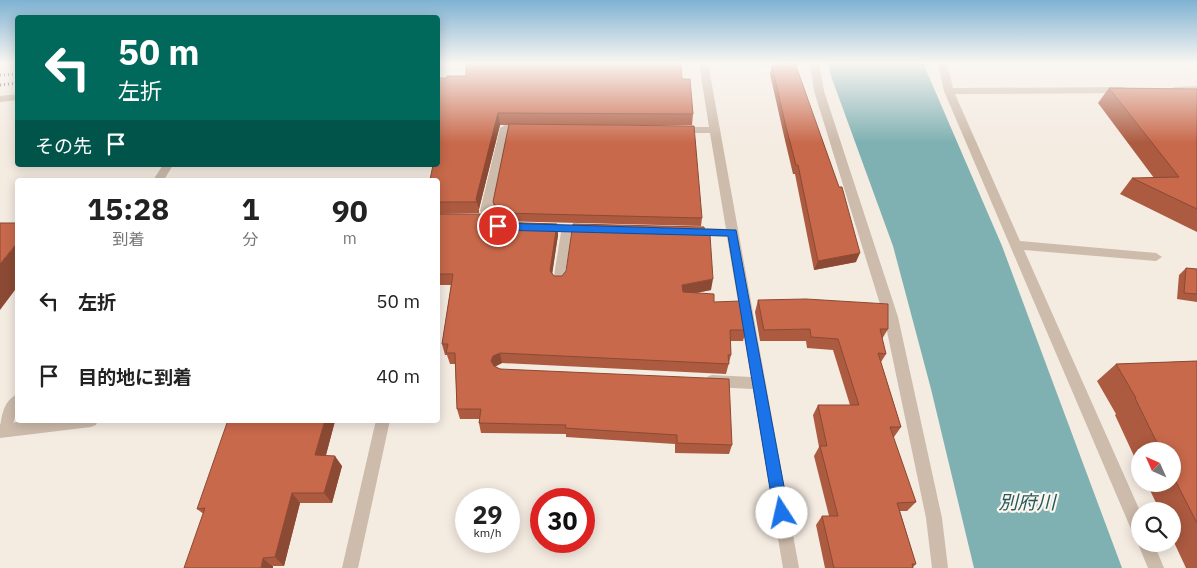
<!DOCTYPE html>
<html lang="ja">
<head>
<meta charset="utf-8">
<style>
	body { margin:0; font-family:"IBM Plex Sans","Noto Sans JP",sans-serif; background:#f6f6f6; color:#222; height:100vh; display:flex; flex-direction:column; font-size:19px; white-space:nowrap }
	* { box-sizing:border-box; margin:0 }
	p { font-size:16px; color:#767676 }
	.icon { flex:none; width:28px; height:28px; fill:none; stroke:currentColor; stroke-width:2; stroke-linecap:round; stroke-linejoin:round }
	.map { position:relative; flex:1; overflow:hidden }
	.drawer { position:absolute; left:15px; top:178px; width:425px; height:245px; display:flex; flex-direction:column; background:#fff; border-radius:5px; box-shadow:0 2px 12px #0003 }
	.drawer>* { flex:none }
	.banner { position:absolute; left:15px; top:15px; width:425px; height:152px; border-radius:5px; box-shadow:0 2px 12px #0003; background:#00695c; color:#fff; overflow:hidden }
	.needle { width:32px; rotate:315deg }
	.controls { position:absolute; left:1131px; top:442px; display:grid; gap:10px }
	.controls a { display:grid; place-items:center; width:50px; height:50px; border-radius:50%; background:#fff; box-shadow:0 2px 12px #0003; font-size:25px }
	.speed { position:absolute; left:455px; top:488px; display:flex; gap:10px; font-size:25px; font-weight:700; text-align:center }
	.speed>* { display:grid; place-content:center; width:65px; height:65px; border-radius:50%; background:#fff; box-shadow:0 2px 12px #0003; line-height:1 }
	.speed small { font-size:12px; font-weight:400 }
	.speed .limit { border:8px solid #d22; background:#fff; color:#111 }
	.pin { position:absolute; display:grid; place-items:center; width:42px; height:42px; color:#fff; margin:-21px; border:2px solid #fff; border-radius:50%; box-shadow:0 1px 5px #0007 }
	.me { position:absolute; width:55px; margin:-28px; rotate:350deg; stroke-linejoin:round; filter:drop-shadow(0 0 4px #0008) }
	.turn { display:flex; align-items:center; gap:18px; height:105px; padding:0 20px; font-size:22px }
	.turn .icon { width:65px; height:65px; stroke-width:2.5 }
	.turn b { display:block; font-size:35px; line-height:42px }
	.then { display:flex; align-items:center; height:48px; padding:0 20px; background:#0003; gap:10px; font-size:19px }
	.eta { display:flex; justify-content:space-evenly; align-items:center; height:85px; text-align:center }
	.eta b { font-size:30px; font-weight:700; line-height:35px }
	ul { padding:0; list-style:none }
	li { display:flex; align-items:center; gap:15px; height:75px; padding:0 20px }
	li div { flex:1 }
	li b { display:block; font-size:19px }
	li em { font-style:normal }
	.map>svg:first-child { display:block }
	.water { fill:#7fb0b2 }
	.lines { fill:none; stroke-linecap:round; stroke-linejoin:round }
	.service { fill:#cdbbac; fill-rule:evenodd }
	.minor { fill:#cdbbac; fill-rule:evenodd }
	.rail { stroke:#3b302b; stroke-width:3; stroke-dasharray:1 3; stroke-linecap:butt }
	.wall { fill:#ac5a40 }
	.shaded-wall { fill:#8c4a34 }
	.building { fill:#c8694b; stroke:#8c4a34 }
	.route { fill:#1a73e8; stroke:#114b97 }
	.labels { text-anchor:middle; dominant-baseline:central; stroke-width:4.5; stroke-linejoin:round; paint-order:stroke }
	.near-water-label { font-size:19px; font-style:italic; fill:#1f5a5e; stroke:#fbf5ee }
</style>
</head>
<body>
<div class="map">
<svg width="1197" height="568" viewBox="0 0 1197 568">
	<rect width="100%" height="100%" fill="#f4ebe1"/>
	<!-- water -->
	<path class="water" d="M828,63H923L1002,246L1122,568H974L931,389L893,246L831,76Z"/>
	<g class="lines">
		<!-- service -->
		<path class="service" d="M36,420H98L96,425L91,427L0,438V424Z
			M376,420H390L358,568H342Z"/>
		<!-- minor -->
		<path class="minor" d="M699,63H708L799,568H783L753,389L712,387L707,385L705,381L707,377L712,375L751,377L727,237L688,235L682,231L688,227L726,229L710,133H678L673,130L678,127H709Z
			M810,63H819L824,91L898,317L942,518L948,568H932L926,518L884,317L814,91Z
			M938,63H947L953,88L1124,87L1129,90L1124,93L955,94L1020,241L1156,253L1162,257L1156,261L1024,250L1140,511V538L1134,536L944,91Z
			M1197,86V92L1174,93L1169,90L1174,87Z
			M18,94V100L0,102V96Z
			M505,125H525L530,128L525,131H509L492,211L501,223L512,224L514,227C502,243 487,221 480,211L500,128Z
			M163,165H173L164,180H153Z
			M540,223L588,225L594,229L588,233L572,232L563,285H555L553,282L561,232L536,230L534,227L536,224Z
			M18,394C18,408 16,430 0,436C0,422 2,400 18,394Z
			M1140,538V544H1154L1164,568H1148L1138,544Z"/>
		<!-- rail -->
		<path class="rail" d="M0,75L18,74
			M0,85L18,83"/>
	</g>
	<!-- wall -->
	<path class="wall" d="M772,66L856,262L814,270L795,174H793L784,136L770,74Z
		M438,78L682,79L693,114L692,125H524L702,218L701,226L502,221L494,211L493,202L509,125H500L479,209V213L438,214L491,220L496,222L557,224L558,235L552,273L554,276L711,290L695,293L714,302L746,330L743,341H730L731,355L726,374L502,363L495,367L732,445L729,454L675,453V444L566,437V434L481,433L479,423V419H460L457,409L455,364H450L447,355H445L442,344L451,285H438Z
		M1109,88L1197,89V232L1120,194L1132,178H1154L1098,103Z
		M1186,268L1197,269V302L1177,299L1179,275Z
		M758,300L888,329L882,339L886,354L881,362L901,427L894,437H893L916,502L907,511H900L916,564L913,567V568H825L816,525L822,516H829L814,456L819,447L813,415L818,405H850L833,350L807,348L806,341H760L755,312Z
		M1197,361V568H1186L1172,538V511H1160L1147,484H1172V451H1140V469L1115,415L1116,414L1097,381L1116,364Z
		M335,421L326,455L342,466L332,503H300L284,566H273L197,509Z"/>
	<!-- shaded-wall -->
	<path class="shaded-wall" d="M498,113L500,125L479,209L476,199Z
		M557,224L558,235L551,282L550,271Z
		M18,242V286L0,310V264Z
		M860,253L856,262L814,270L818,261Z
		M713,279L711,290L681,296L682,285Z
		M500,353L502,363L495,366L493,372L491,361L493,356Z
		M325,420H334L335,421L323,466L315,455Z
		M335,456L342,466L332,503L324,493Z
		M292,493L300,503L284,566L275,557Z
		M263,558L273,566V568H261Z"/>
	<!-- building -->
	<path class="building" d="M466,63H681L682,79H690L693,114L498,113L476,199L477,202H438V180H430L433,165H438V78H447V76H466Z
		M781,63H795L839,187H842L860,253L818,261L798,165H796L786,127L772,66Z
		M1109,88L1197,89V209L1132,178L1179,177Z
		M509,124L694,126L702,218L501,213L493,202Z
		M438,214H486L491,220L496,222L557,224L550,271L554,276H562L566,271L573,224L704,227L705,235H710L713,279L682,285L683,292L714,294V302L741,301L746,330H730L731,355H728L729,364L500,353L493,356L491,361L494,366L500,369L729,379L732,445L677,443V435L565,428L566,425L479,423L481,409H457L455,353H446L448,344H442L453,274H438Z
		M0,223H18V242L0,264Z
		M1186,268L1197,269V294L1184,293Z
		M806,299L888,304V329H880L886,354L878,353L901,427H890L916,502L897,503L916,564H912L913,568H834L822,516H838L820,446H827L818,405H859L838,339L811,337L810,329L764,330L758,300Z
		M1197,361V523L1172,474V451H1161L1135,398H1136L1116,364Z
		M228,420H325L315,455L335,456L324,493H292L275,557L263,558L261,568H184L205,508L197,509Z"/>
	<!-- sky -->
	<linearGradient id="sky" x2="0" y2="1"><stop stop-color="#7eb2d2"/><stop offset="0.44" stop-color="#faf6f2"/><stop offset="1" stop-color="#faf6f2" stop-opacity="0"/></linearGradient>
	<rect width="1197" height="143" fill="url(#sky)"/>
	<!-- route -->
	<path class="route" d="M498,223L736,230L789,513L787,518L782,520L776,518L774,513L728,236L498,230L492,226Z"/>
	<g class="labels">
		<!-- near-water labels -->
		<g class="near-water-label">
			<text x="1027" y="502">別府川</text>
		</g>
	</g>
</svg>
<div class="controls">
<a><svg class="needle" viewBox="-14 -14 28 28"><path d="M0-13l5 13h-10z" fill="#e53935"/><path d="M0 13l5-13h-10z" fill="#767676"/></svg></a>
<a><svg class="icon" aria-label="search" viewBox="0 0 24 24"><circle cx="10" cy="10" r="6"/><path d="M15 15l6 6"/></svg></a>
</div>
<div class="speed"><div>29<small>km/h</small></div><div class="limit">30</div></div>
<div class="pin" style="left:498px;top:226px;background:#d93025"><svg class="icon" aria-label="arrive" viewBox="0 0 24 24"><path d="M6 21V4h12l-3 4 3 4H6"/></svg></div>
<svg class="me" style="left:782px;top:513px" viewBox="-20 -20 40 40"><circle r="19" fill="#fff"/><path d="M0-13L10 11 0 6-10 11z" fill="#1a73e8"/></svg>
<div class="banner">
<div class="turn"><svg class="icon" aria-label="left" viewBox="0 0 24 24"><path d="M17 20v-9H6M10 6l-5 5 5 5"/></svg><div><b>50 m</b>左折</div></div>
<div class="then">その先<svg class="icon" aria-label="arrive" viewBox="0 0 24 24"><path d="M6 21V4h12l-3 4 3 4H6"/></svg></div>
</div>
<section class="drawer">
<div class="eta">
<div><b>15:28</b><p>到着</p></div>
<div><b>1</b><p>分</p></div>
<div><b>90</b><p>m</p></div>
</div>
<ul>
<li><svg class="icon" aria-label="left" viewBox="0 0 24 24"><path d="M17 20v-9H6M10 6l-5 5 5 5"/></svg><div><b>左折</b></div><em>50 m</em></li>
<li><svg class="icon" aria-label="arrive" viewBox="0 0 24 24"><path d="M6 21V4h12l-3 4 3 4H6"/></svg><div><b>目的地に到着</b></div><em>40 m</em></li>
</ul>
</section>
</div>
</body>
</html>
